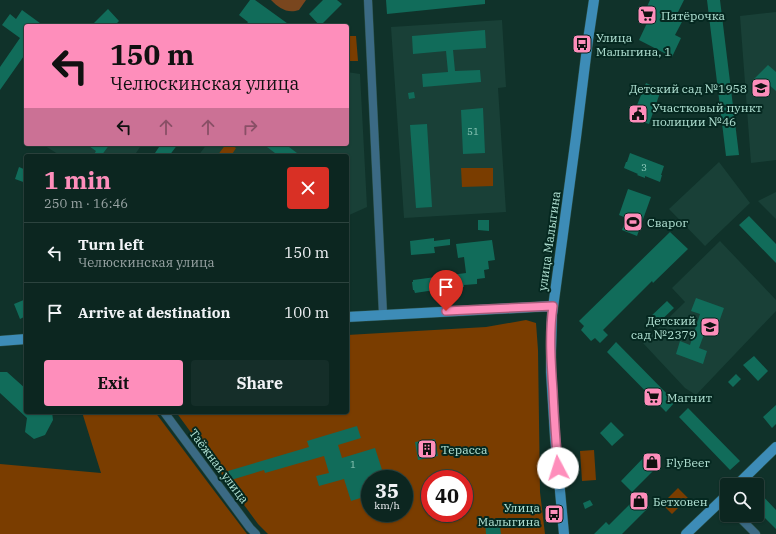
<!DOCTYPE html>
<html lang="en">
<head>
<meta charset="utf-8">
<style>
	body { margin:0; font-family:"IBM Plex Serif",serif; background:#152e29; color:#f1f3f6; height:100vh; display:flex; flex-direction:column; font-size:15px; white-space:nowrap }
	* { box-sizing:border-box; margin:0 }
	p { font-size:13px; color:#9aa5a5 }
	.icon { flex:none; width:22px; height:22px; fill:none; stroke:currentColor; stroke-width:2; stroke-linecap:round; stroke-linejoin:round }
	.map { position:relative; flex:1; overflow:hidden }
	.sheet { position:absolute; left:24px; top:154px; width:325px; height:260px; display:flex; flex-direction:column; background:#0c2620; border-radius:4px; box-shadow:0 1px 3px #0004,0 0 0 1px #2c433e }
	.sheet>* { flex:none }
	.top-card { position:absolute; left:24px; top:24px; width:325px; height:122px; border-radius:4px; box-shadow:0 1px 3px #0004,0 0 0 1px #2c433e; background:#fe8ebb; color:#111; overflow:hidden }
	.controls { position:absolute; left:720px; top:478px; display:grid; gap:8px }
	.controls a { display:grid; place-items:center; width:44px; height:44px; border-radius:4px; background:#0c2620; box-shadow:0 1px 3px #0004,0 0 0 1px #2c433e; font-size:20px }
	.speed { position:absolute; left:361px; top:470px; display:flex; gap:8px; font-size:20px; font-weight:700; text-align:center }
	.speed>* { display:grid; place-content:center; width:52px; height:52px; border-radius:50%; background:#0c2620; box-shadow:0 1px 3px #0004,0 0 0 1px #2c433e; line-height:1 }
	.speed small { font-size:10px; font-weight:400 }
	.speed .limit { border:6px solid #d22; background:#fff; color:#111 }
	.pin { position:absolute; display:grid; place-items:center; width:34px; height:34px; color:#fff; margin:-41px -17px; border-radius:50% 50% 50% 0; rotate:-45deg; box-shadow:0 0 4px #0007 }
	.pin .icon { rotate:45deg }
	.me { position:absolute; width:44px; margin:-22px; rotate:355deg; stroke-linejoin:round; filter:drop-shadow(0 0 3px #0008) }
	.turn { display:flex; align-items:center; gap:14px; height:84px; padding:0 20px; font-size:18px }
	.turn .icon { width:52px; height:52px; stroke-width:2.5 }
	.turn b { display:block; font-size:28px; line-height:34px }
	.lanes { display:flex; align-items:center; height:38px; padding:0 20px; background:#0003; justify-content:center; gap:20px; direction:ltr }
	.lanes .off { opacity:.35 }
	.round { display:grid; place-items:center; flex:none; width:42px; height:42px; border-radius:4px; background:#152e29 }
	.overview { display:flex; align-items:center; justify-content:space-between; height:68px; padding:0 20px }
	h1 { font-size:24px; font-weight:700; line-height:30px; color:#fe8ebb }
	.button { display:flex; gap:8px; margin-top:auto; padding:8px 20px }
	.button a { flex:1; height:46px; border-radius:4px; background:#fe8ebb; color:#111; font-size:16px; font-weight:700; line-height:46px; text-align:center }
	.button a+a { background:#152e29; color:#f1f3f6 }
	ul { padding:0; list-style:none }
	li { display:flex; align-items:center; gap:12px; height:60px; padding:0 20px; border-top:1px solid #2c433e }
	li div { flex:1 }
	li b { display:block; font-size:15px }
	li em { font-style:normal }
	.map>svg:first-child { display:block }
	.built { fill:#194037 }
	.green { fill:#7a3d00; fill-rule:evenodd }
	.forest { fill:#79461e }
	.building { fill:#116c5a }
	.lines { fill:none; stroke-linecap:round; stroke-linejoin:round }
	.street-casing { stroke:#2a4e45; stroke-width:9 }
	.secondary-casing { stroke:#2a4e45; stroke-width:11 }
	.street { stroke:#3b6a84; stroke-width:8 }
	.secondary { stroke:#3d8cb7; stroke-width:10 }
	.route-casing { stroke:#a55c7a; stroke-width:10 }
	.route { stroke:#fe8ebb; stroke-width:7 }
	.labels { text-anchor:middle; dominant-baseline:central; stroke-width:4; stroke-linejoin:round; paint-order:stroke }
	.number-label { font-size:10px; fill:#8ac5b6 }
	.poi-label { font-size:12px; fill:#b3e3d5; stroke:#052820; text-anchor:start }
	.street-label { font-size:12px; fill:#b3e3d5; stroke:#052820 }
</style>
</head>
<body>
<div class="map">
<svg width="776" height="534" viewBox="0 0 776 534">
	<rect width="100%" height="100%" fill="#10322a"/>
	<!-- built -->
	<path class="built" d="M776,12V160L751,163L740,16Z
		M502,20L506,87L498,88L506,212L404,218L391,27Z
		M347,72L360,74L367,207L347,216V156H198L207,144H347Z
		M42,144H142L134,156H61Z
		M719,162L750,203L705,246L669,209Z
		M776,192V219L758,201Z
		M720,241L776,300V311L696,395L685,388L643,343L685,302L672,288Z"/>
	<!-- green -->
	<path class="green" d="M347,36H356L358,61H347Z
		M226,144H230L236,148L231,156H217Z
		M461,168H493V186L462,187Z
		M526,320L536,323L538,350L540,492L545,534H268L258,524L176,412H347V335L486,327ZM370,479H404V513H370ZM430,479H464V513H430Z
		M82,412H155L209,484L247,534H0V464L101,473Z
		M594,450L596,480L582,481L580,451Z
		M678,488L688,498L672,514L662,504Z"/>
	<!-- forest -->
	<path class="forest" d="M271,0H306L299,10C287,14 279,8 271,0Z"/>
	<!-- building -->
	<path class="building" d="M250,0H255L291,26H245L248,22L239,15Z
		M323,0H337L342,4L320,26L309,14Z
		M386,0H485V4L387,14Z
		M650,0H684L677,14L684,18L675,35L681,38L672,57L639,40L647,23L641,20Z
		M707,0H720L739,155L726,156Z
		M108,9L119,21L114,26H91Z
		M22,10L44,26H26V53L0,90V67L20,38L2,25L10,14L16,19Z
		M485,30L486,48L453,50L455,71L480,70L481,82L423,87L422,74L448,72L446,51L413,54L412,36Z
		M768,65L776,72V91L767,83L763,87L754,79Z
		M646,83L661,90L649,124L640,121V122L632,119L638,105H637Z
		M414,92L415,98L409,99L408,93Z
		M483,108L485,153L463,154L461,110Z
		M427,124L432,207L416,208L410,125Z
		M86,144H110L101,156H93L96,151Z
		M161,144H178L169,156H153Z
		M263,144H285L301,156H279Z
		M630,153L664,166L661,175H662L660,182L645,176V178L637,175L638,174L624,168L626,162H627Z
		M19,167L26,170V183L15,179Z
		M628,189L651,197L637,236L622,230L626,218L619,215Z
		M749,216L776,244V263L739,225Z
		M478,220H489V231L478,230Z
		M670,232L688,249L653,283L652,281L603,330L608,335L600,343L595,338L591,341L581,330L584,326L579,321Z
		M434,238V241L450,239V245L434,247L435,253L411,255L410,241Z
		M492,240L495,260L488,261L489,269L484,270L485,278L477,279V284L464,285V287L447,289V287L435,289V290L415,293L414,290H413L412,282H413V280L466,273L464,257L458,258L456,244Z
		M696,298L724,308L719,322L710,318L699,348L707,351L703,364L676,354L680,341L690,345L700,314L691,311Z
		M26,299V316L20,319L14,304Z
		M667,301L674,308L655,326L648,319Z
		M616,342L675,402L666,412L607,352Z
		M754,356L768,371L758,381L743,365Z
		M0,372H7L26,389V412H52L53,420L45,435L34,439L25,432L27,418L0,393Z
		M736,374L741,379L733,387L728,382Z
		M776,405V424L772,428L763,417Z
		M688,408L740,461L730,470L679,417Z
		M611,422L624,435L612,446L600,433Z
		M357,426L361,438L338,445L342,458L375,448L385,479H370V495L351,501L344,479L319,486L316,476L329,473L324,456L265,473L264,470L231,480L228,471L309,447L307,441Z
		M435,439L438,456L418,460L415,442Z
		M647,454L659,465L632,492L621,481Z
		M757,490L776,510V529L757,510Z
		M638,496L649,507L622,534H594L606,522L609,525Z
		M590,500L593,505L585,509L583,503Z
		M499,519L501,534H486L485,521Z"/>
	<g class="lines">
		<defs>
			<path id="street" d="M368,0L383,314
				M164,412L250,528L256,534
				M737,515L756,534"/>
			<path id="secondary" d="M347,317L553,306
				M0,341L26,339
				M737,485L776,447
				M564,534L555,437L551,372V351L552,315L576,137L588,40L594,0
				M686,534L727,495"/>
		</defs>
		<!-- street casing -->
		<use href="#street" class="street-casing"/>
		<!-- secondary casing -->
		<use href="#secondary" class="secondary-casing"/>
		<!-- street -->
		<use href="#street" class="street"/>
		<!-- secondary -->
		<use href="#secondary" class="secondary"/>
	</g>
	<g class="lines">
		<defs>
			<path id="route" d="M446,311L553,306C549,334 551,363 553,391C554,417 556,442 558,468"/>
		</defs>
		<!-- route casing -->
		<use href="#route" class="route-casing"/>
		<!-- route -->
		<use href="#route" class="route"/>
	</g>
	<!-- icons -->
	<defs>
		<symbol id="supermarket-square" viewBox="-11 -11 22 22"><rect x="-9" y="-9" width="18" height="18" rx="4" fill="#fe8ebb" stroke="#052820"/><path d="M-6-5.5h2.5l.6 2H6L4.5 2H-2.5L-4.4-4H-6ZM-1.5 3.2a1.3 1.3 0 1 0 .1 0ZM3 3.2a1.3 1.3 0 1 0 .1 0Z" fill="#111"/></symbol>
		<symbol id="bus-square" viewBox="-11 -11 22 22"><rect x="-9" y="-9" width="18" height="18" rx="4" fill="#fe8ebb" stroke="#052820"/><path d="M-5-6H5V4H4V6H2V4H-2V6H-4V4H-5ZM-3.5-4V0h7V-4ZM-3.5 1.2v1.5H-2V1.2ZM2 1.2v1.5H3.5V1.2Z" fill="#111"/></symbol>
		<symbol id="school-square" viewBox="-11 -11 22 22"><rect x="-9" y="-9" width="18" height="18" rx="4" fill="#fe8ebb" stroke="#052820"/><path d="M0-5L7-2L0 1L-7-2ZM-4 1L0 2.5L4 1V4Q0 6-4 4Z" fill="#111"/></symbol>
		<symbol id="civic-square" viewBox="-11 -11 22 22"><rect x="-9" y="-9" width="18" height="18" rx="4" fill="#fe8ebb" stroke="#052820"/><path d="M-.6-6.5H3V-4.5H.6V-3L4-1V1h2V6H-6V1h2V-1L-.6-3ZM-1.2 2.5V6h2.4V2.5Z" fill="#111"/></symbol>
		<symbol id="stadium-square" viewBox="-11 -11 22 22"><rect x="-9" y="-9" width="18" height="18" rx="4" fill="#fe8ebb" stroke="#052820"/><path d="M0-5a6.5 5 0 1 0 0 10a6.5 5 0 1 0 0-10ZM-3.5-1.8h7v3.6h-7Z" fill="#111"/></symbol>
		<symbol id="building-square" viewBox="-11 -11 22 22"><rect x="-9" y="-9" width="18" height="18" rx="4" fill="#fe8ebb" stroke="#052820"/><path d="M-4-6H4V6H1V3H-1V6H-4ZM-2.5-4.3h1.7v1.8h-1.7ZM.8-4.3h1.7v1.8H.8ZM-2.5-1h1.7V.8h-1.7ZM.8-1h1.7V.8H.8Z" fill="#111"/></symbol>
		<symbol id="shop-square" viewBox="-11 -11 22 22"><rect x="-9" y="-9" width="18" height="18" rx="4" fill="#fe8ebb" stroke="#052820"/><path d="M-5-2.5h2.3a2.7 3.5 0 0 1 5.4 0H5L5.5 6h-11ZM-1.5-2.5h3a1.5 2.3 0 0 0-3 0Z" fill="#111"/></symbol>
	</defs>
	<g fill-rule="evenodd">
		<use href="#supermarket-square" x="636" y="4" width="22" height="22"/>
		<use href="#bus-square" x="571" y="33" width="22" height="22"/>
		<use href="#school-square" x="750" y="77" width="22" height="22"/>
		<use href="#civic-square" x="627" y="103" width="22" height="22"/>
		<use href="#stadium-square" x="622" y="211" width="22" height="22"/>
		<use href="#school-square" x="699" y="316" width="22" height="22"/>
		<use href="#supermarket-square" x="642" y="386" width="22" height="22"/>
		<use href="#building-square" x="416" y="438" width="22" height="22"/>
		<use href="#shop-square" x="641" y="451" width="22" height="22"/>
		<use href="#shop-square" x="628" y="490" width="22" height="22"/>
		<use href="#bus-square" x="543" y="503" width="22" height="22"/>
	</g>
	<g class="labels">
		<!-- number labels -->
		<g class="number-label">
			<text x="473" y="131">51</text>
			<text x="644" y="167">3</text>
			<text x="353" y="464">1</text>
		</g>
		<!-- poi labels -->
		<g class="poi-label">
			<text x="661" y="15">Пятёрочка</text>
			<text x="596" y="37">Улица<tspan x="596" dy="14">Малыгина, 1</tspan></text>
			<text x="747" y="88" text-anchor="end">Детский сад №1958</text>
			<text x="652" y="107">Участковый пункт<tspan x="652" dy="14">полиции №46</tspan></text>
			<text x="647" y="222">Сварог</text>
			<text x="696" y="320" text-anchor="end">Детский<tspan x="696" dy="14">сад №2379</tspan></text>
			<text x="667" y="397">Магнит</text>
			<text x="441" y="449">Терасса</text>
			<text x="666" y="462">FlyBeer</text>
			<text x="653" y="501">Бетховен</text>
			<text x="540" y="507" text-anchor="end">Улица<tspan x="540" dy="14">Малыгина</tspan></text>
		</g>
		<!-- street labels -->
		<g class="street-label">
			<text transform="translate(549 241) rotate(-82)">улица Малыгина</text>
			<text transform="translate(219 466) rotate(53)">Таёжная улица</text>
		</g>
	</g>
</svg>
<div class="controls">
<a><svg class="icon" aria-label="search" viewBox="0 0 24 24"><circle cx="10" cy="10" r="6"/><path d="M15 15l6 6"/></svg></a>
</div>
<div class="speed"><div>35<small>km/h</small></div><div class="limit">40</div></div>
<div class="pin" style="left:446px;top:311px;background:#d93025"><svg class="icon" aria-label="arrive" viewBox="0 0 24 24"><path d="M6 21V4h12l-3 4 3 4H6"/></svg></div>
<svg class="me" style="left:558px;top:468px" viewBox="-20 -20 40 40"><circle r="19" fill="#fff"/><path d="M0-13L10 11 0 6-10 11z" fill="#fe8ebb"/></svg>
<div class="top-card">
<div class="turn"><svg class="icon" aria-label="left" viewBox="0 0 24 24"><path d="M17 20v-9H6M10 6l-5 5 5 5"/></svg><div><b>150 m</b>Челюскинская улица</div></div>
<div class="lanes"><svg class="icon" aria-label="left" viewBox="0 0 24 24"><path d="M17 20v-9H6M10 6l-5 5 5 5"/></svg><svg class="icon off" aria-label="ahead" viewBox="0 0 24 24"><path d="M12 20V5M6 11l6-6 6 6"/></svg><svg class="icon off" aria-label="ahead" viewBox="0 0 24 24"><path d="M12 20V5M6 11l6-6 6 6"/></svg><svg class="icon off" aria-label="right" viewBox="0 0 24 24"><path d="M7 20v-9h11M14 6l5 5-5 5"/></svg></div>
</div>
<section class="sheet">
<div class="overview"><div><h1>1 min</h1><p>250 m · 16:46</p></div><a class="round" style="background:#d93025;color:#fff"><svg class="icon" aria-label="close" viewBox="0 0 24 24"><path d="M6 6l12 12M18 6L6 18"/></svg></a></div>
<ul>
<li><svg class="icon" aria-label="left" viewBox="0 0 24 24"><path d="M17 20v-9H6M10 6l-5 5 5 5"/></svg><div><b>Turn left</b><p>Челюскинская улица</p></div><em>150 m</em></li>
<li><svg class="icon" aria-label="arrive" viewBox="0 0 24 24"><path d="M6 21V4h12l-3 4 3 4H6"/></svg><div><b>Arrive at destination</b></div><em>100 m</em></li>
</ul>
<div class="button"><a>Exit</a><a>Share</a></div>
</section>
</div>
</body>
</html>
